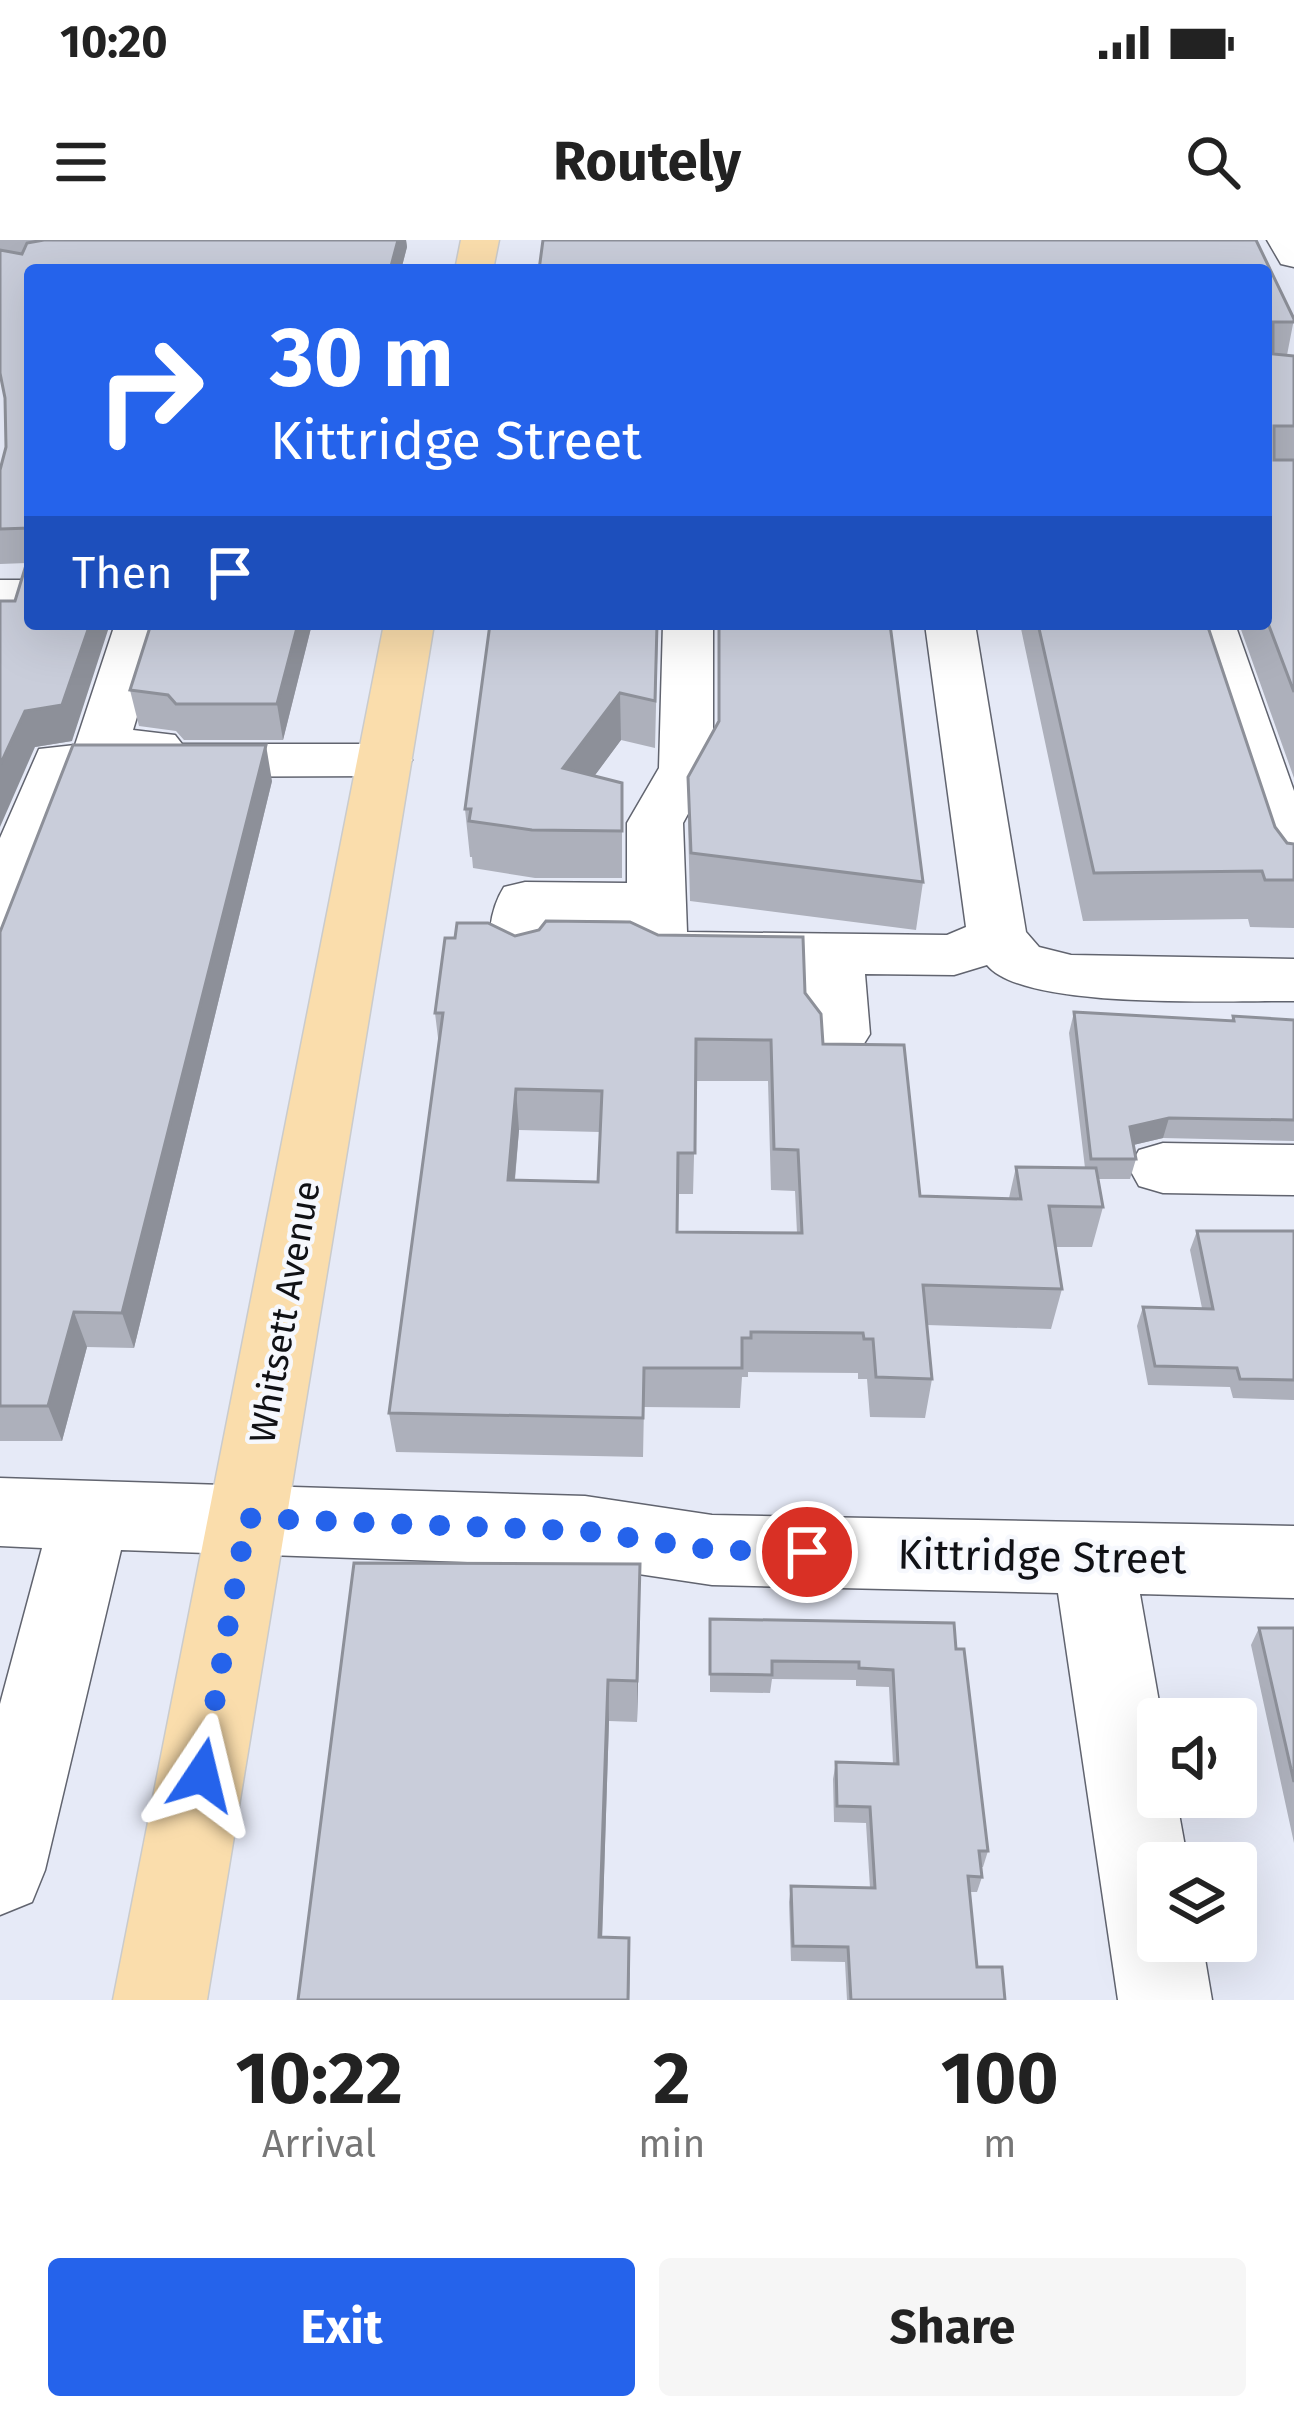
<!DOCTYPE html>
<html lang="en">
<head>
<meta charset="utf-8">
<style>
	body { margin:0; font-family:"Fira Sans",sans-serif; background:#f6f6f6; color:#222; height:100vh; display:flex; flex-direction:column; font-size:45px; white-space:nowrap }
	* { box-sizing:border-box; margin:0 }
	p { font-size:39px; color:#767676 }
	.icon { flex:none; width:66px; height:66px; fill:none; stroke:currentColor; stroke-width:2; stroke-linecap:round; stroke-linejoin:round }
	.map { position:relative; height:1760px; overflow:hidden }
	.drawer { display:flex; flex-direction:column; background:#fff; flex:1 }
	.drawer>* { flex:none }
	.hud { position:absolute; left:24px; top:24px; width:1248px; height:366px; border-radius:12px; box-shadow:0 12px 48px #0002; background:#2563eb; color:#fff; overflow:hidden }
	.controls { position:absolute; left:1137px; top:1458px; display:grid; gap:24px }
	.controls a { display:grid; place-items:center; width:120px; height:120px; border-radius:12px; background:#fff; box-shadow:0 12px 48px #0002; font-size:60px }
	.pin { position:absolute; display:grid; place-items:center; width:102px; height:102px; color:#fff; margin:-51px; border:6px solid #fff; border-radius:50%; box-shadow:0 3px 12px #0007 }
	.me { position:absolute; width:132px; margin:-66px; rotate:10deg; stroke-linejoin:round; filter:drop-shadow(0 0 9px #0008) }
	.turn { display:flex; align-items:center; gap:42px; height:252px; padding:0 48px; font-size:54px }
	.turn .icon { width:156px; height:156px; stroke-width:2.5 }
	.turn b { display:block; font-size:84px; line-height:102px }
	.then { display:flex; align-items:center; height:114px; padding:0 48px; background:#0003; gap:24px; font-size:45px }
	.eta { display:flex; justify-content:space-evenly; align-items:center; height:204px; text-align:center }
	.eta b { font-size:72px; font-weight:700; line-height:84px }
	.button { display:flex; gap:24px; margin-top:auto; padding:24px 48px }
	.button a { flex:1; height:138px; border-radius:12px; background:#2563eb; color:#fff; font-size:48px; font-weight:700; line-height:138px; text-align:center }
	.button a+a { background:#f6f6f6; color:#222 }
	.status { display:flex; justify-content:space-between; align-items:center; height:84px; padding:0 60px; background:#fff; direction:ltr }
	.status svg { height:33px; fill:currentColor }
	header { display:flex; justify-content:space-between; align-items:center; height:156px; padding:0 48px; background:#fff; font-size:54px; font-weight:700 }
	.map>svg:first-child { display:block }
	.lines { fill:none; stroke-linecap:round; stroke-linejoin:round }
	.minor-casing { stroke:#61646f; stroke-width:3 }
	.major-casing { stroke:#cacbcc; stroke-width:3 }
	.minor { fill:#fff; fill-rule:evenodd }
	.major { fill:#faddac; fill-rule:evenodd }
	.wall { fill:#adb0bb; fill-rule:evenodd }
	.shaded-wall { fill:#8d9099 }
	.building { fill:#c9cdda; stroke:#8d9099; stroke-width:3; fill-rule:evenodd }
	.route { stroke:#2563eb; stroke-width:21; stroke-dasharray:0 37.8 }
	.labels { text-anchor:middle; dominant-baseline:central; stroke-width:9; stroke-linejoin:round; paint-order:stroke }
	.street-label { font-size:36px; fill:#101115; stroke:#f6f8fd }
	.near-street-label { font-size:42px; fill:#101115; stroke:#f6f8fd }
</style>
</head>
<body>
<div class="status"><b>10:20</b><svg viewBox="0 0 49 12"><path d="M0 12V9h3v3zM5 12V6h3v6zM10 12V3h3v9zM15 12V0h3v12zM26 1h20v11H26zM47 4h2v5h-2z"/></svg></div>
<header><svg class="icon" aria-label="menu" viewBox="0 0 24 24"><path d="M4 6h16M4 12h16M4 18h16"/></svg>Routely<svg class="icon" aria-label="search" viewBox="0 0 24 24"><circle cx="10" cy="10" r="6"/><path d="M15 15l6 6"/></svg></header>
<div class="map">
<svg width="1294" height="1760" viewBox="0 0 1294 1760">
	<rect width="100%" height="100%" fill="#e6eaf7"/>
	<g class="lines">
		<defs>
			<path id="minor" d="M1267,0H1294V27L1281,24Z
				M0,340H30V370H0Z
				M115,384H165L133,490L175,495L182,504H385L404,508L412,520L404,532L385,536L79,537L30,673L21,687L0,692V598L39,509L75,505Z
				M663,384H713V528L683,583L687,692L947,695L966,687L925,384H975L1026,692L1039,707L1071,715L1294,719V761C1231,760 1024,771 987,725L954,735L865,734L870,794L860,810L838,816L816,810L806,794L804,734L658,732L637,726L628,712L627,681L553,680L549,713L540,727L519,733L498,727C484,705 490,669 504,647L525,642L627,643V583L659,528Z
				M1185,384H1235L1294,551V652L1273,646L1265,633Z
				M1163,903L1294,905V955L1163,953L1139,946L1129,928L1139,910Z
				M0,1238L585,1256L712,1275L1294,1286V1358L1140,1354L1162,1479L1158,1557H1176L1188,1623H1158V1701H1202L1212,1760H1118L1058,1353L712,1345L585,1326L121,1310L45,1630L32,1662L0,1675V1464L42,1308L0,1306Z"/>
			<path id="major" d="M461,0H499L493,30H455Z
				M384,384H434L207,1760H113Z"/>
		</defs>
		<!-- minor casing -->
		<use href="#minor" class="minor-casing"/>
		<!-- major casing -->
		<use href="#major" class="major-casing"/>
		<!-- minor -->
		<use href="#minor" class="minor"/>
		<!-- major -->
		<use href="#major" class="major"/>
	</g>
	<!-- wall -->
	<path class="wall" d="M0,0H406L407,7L401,30H30V384L72,501L35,507L15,361L27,323L0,324V230L6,207L5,158L0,136Z
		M1266,30L1294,79L1287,115L1294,116V538L1239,384H1266Z
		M312,384L283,500H184L176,491L139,486L130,450Z
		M490,384H658L655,508L621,500L594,536L622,543V638H535L473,628L472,617H470L465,569Z
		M718,384H890L923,642L916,690L690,661L688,584V537L718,484Z
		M1020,384H1207L1275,587L1287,603L1294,604V688L1250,687L1248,679L1083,681Z
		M272,541L134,1108L87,1107L62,1201H0V692Z
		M658,695L805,753L823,804L920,956L1009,958L1016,927L1085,928L1069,793L1074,772L1231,781L1233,776L1294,780V901L1163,898L1133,905L1136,919L1130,939H1098L1103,967L1092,1007H1056L1062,1049L1051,1089L927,1085L932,1139L925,1178L870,1177L867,1139H858V1133L748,1132V1137H742L740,1168L644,1167L643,1217L396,1212L389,1173L439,806L435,773L515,696ZM696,841H768L771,950L795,951L797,993L677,992L678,954H693ZM519,890L600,892L598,942L515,940Z
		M1197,991H1294V1160L1233,1158L1230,1147L1148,1145L1137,1086L1143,1067L1202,1068L1190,1010Z
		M354,1323L640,1367L637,1482L609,1481L602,1697L630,1733L629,1760Z
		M710,1379L956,1409L988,1611L983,1627H981L982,1637L977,1652H970L977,1727L1005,1760H847L845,1722L791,1721L789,1662L791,1646L870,1648L866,1583L834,1582L833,1539L836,1522L893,1524L889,1447L856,1446V1440L772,1439L770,1453L710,1452Z
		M1259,1388H1294V1603L1251,1405Z"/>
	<!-- shaded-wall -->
	<path class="shaded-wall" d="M398,0H406L407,7L401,30H390Z
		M90,384H110L72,501L35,507L0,587V525L25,471Z
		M298,384H312L283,500L277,464Z
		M620,453L621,500L565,576L563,528Z
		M266,505L272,541L134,1108L122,1073Z
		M516,849L519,890L511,981L508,940Z
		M1169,878L1163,898L1125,907L1130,887Z
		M74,1072L87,1107L62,1201L48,1166Z
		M640,1324V1367L637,1482V1441Z
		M608,1440L609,1481L601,1732L599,1697Z"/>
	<!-- building -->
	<path class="building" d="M44,0H398L390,30H30V288L0,289V230L6,207L5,158L0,133V10L22,14L27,3Z
		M543,0H1256L1294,79V82H1273V114L1294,116V186H1274V220H1294V452L1266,378V30H539Z
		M30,312V384H90L62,465L25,471L0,525V361H15Z
		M151,384H298L277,464H176L168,455L130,450Z
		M490,384H657L655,461L620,453L563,528L622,543V591L532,590L469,581L471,569H465Z
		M719,384H890L923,642L691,613L688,537L719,481Z
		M1038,384H1207L1275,587L1287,603L1294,604V640H1265L1262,631L1094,633Z
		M73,505H266L122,1073L74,1072L48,1166H0V692Z
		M546,681L630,682L658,695L803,697L805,753L821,774L823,804L904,805L920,956L1021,959L1016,927L1096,928L1103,967L1049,966L1062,1049L923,1045L932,1139L876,1137L873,1099H864L863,1093L751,1092V1098H742V1128H644L643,1178L389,1173L443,773H435L445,698H455L457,683H488L515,696L539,690ZM696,799L771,800L774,909L798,910L802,993L677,992L678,913H695V908ZM516,849L602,851L598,942L508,940Z
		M1074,772L1234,781L1233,776L1294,780V880L1169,878L1130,887L1136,919H1091Z
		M1197,991H1294V1140L1240,1139L1237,1128L1155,1126L1143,1067L1213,1069Z
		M354,1323L640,1324L637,1441L608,1440L599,1697L629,1698L628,1760H298Z
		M710,1379L954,1383L956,1409H964L988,1611H979L982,1637L968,1636L977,1727H1002L1005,1760H851L848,1707L793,1706L791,1646L875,1648L870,1567L837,1566L836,1522L898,1524L893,1430L859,1428V1422L772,1421V1435L710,1434Z
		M1259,1388H1294V1542Z"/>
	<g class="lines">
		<!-- route -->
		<path class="route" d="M202,1535L247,1278L585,1291L712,1310L807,1312"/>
	</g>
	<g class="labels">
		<!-- street labels -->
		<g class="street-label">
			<text transform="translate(285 1072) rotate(-80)">Whitsett Avenue</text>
		</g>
		<!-- near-street labels -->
		<g class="near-street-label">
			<text transform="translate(1042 1317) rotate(1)">Kittridge Street</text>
		</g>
	</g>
</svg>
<div class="controls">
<a><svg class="icon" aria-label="sound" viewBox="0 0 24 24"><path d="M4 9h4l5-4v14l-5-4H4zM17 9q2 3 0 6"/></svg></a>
<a><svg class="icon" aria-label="layers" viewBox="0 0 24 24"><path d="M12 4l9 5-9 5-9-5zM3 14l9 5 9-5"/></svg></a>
</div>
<div class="pin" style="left:807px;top:1312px;background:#d93025"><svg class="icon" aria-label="arrive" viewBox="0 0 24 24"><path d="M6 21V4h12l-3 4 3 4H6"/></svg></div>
<svg class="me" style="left:202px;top:1535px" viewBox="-20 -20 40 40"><path d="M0-17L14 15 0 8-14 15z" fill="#2563eb" stroke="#fff" stroke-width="4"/></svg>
<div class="hud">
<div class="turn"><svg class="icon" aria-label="right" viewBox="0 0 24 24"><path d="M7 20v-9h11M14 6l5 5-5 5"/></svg><div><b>30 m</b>Kittridge Street</div></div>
<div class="then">Then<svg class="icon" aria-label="arrive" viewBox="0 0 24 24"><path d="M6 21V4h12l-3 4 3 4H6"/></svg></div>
</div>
</div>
<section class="drawer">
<div class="eta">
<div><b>10:22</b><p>Arrival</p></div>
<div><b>2</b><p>min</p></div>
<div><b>100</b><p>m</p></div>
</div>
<div class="button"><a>Exit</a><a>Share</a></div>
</section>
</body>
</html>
